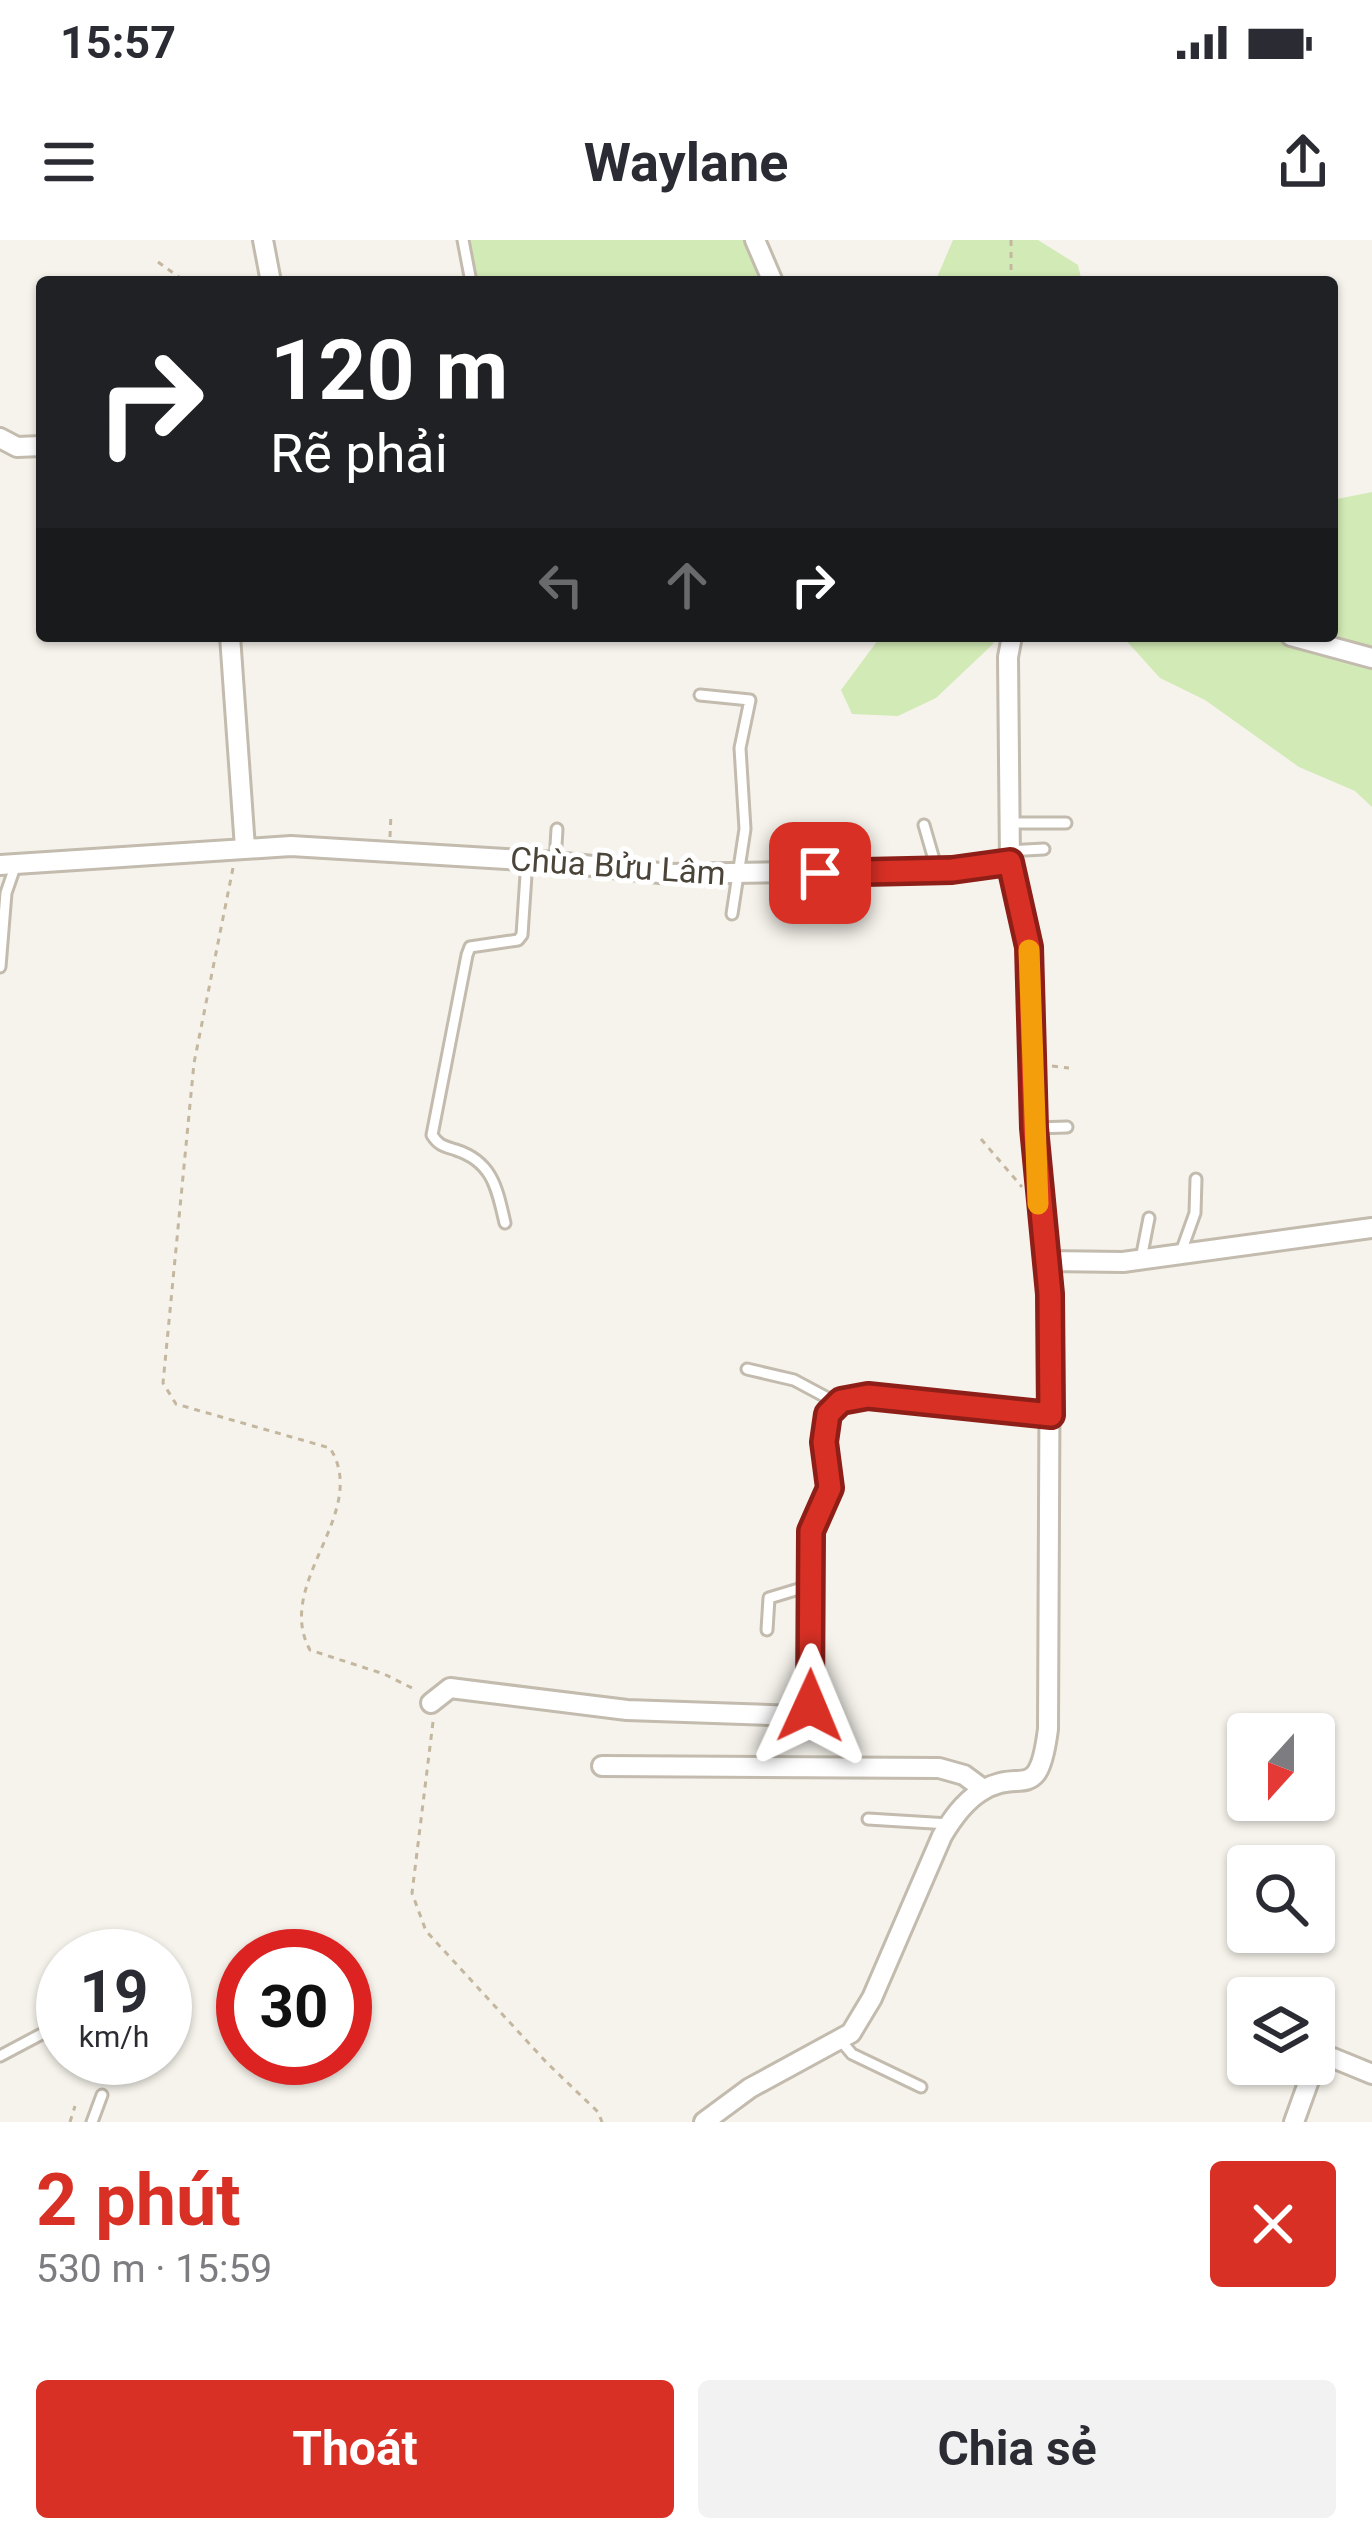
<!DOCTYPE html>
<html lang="vi">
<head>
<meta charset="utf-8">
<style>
	body { margin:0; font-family:Roboto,sans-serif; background:#f2f2f3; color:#2b2b33; height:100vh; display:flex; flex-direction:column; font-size:45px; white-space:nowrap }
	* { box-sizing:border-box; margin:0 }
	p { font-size:39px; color:#7c7c81 }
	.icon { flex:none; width:66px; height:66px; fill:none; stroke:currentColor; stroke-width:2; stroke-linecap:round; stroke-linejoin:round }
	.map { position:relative; height:1882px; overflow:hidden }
	.side { display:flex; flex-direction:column; background:#fff; flex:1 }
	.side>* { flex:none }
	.hud { position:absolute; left:36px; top:36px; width:1302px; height:366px; border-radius:12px; box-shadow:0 3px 9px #0004; background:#202124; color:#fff; overflow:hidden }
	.needle { width:78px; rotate:201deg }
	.controls { position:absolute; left:1227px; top:1473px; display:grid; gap:24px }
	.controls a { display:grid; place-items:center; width:108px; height:108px; border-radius:12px; background:#fff; box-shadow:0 3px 9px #0004; font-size:60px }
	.speed { position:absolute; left:36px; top:1689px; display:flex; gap:24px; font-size:60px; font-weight:700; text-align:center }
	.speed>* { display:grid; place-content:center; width:156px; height:156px; border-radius:50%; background:#fff; box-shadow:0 3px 9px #0004; line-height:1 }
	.speed small { font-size:30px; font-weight:400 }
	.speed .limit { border:18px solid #d22; background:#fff; color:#111 }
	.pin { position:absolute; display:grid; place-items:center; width:102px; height:102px; color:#fff; margin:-51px; border-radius:24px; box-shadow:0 6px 18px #0006 }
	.me { position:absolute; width:132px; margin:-66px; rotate:1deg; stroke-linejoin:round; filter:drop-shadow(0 0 9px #0008) }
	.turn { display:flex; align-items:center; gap:42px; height:252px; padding:0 36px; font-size:54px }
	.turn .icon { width:156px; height:156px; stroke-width:2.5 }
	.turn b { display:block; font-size:84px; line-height:102px }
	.lanes { display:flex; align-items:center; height:114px; padding:0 36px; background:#0003; justify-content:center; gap:60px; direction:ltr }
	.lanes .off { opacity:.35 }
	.round { display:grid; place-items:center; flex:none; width:126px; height:126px; border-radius:12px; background:#f2f2f3 }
	.overview { display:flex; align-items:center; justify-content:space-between; height:204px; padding:0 36px }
	h1 { font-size:72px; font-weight:700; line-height:90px; color:#d93025 }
	.primary-button { display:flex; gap:24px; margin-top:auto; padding:24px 36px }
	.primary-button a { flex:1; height:138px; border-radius:12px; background:#d93025; color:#fff; font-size:48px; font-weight:700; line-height:138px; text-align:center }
	.primary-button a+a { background:#f2f2f3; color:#2b2b33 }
	.status { display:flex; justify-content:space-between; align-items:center; height:84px; padding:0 60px; background:#fff; direction:ltr }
	.status svg { height:33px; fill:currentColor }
	header { display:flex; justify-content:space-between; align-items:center; height:156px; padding:0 36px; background:#fff; font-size:54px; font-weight:700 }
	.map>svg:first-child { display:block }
	.green { fill:#d2eab5 }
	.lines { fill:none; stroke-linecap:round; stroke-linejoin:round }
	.lane-casing { stroke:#c2bbae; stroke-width:15 }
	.street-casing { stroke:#c2bbae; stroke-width:24 }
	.path { stroke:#c4b79f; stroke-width:3; stroke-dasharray:6 6; stroke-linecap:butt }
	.lane { stroke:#fff; stroke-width:9 }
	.street { stroke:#fff; stroke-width:18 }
	.route-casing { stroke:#8d1f18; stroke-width:30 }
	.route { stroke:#d93025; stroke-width:21 }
	.slow { stroke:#f59e0b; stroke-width:21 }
	.labels { text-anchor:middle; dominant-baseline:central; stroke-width:10; stroke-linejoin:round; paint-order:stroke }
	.street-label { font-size:33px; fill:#4b4439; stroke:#fff }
</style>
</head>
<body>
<div class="status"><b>15:57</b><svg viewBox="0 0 49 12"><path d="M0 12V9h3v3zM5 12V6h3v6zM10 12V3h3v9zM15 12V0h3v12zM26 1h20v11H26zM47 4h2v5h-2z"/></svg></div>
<header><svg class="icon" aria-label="menu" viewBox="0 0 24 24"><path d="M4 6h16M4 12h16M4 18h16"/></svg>Waylane<svg class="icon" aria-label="share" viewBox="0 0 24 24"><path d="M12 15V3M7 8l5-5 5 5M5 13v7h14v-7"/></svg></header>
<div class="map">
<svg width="1372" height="1882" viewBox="0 0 1372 1882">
	<rect width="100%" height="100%" fill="#f6f3ec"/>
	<!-- green -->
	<path class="green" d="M466,0H750L779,42H477Z
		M953,0H1038L1078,25L1082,42H935Z
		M1372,252V567L1355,551L1299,527L1205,460L1160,438L1123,397L1332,396V260Z
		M881,396H995L993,404L936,458L898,476L852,474L841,450Z"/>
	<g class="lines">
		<defs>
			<path id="lane" d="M463,0L471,42
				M700,455L750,460L740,508L745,589L732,674
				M1012,583H1066
				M924,585L937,630
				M1009,611L1044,609
				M555,622L557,589
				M0,727L6,653L16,624
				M1036,888L1067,887
				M505,983C497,949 493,922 456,910C444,906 439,906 432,895L467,715L470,707L518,700L522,695L527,620
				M1181,1012L1195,973L1196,939
				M1141,1019L1149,978
				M747,1129L794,1140L837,1163
				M767,1390L769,1358L812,1345
				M868,1579L949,1584
				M841,1801L852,1814L921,1847
				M0,1816L51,1789
				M92,1882L102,1855"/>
			<path id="street" d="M263,0L271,42
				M755,0L773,42
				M0,198L17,207L42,206
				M230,396L245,608
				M1291,396L1372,418
				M0,625L291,606L555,622L669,634L937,630L1010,622L1008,417L1012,396
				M1047,1021L1123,1022L1372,988
				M431,1463L450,1448L627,1470L796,1476L807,1473L810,1465L811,1291L830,1248L824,1202L828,1174L841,1161L868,1156L1051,1176
				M602,1526L939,1528L964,1535L983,1549
				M704,1882L750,1848L851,1793L872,1758L942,1596C952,1579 963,1563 980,1552C1021,1525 1038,1568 1048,1489L1050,1055L1034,888L1029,707L1010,622
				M1294,1882L1316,1821L1333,1818L1372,1834"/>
		</defs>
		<!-- lane casing -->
		<use href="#lane" class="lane-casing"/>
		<!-- street casing -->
		<use href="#street" class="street-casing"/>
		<!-- path -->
		<path class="path" d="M158,22L186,42
			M1011,42V0
			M390,597L391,573
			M233,628L194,823L163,1143L176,1164L330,1208C371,1273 273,1343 310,1410L384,1434L416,1450
			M1052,826L1069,828
			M981,899L1022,947
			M433,1482L412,1653L426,1691L547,1823L598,1872L602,1882
			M70,1882L75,1866"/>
		<!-- lane -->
		<use href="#lane" class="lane"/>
		<!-- street -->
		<use href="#street" class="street"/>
	</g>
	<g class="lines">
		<defs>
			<path id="route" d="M810,1466L811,1291L830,1248L824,1202L828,1174L841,1161L868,1156L1051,1175L1050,1054L1034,888L1029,707L1010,622L952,630L820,633"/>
		</defs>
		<!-- route casing -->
		<use href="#route" class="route-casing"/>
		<!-- route -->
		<use href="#route" class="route"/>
		<!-- slow -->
		<path class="slow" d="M1029,710L1038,964"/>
	</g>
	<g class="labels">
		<!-- street labels -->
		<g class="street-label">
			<text transform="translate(618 626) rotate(4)">Chùa Bửu Lâm</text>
		</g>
	</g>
</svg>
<div class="controls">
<a><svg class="needle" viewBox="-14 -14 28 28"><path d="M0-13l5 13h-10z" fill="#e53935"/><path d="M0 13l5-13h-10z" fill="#7c7c81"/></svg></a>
<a><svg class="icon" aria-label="search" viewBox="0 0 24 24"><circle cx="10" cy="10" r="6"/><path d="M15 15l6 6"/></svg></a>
<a><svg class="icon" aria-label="layers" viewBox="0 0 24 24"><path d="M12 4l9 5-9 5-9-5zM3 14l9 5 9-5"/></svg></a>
</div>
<div class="speed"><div>19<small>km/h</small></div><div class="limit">30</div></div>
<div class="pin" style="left:820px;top:633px;background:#d93025"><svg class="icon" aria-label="arrive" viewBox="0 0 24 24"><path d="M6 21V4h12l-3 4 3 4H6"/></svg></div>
<svg class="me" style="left:810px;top:1466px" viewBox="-20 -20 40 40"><path d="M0-17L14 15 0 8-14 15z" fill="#d93025" stroke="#fff" stroke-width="4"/></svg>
<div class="hud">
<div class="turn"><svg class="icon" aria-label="right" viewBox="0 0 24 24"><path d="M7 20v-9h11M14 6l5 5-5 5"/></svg><div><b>120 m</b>Rẽ phải</div></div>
<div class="lanes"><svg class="icon off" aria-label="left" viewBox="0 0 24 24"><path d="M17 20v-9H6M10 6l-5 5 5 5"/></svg><svg class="icon off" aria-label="ahead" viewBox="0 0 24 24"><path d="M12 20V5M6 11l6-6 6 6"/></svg><svg class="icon" aria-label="right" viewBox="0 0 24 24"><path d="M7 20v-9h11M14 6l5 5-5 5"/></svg></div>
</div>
</div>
<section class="side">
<div class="overview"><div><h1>2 phút</h1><p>530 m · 15:59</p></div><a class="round" style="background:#d93025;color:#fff"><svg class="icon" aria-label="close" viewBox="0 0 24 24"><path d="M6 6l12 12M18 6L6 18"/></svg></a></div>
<div class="primary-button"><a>Thoát</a><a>Chia sẻ</a></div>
</section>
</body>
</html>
